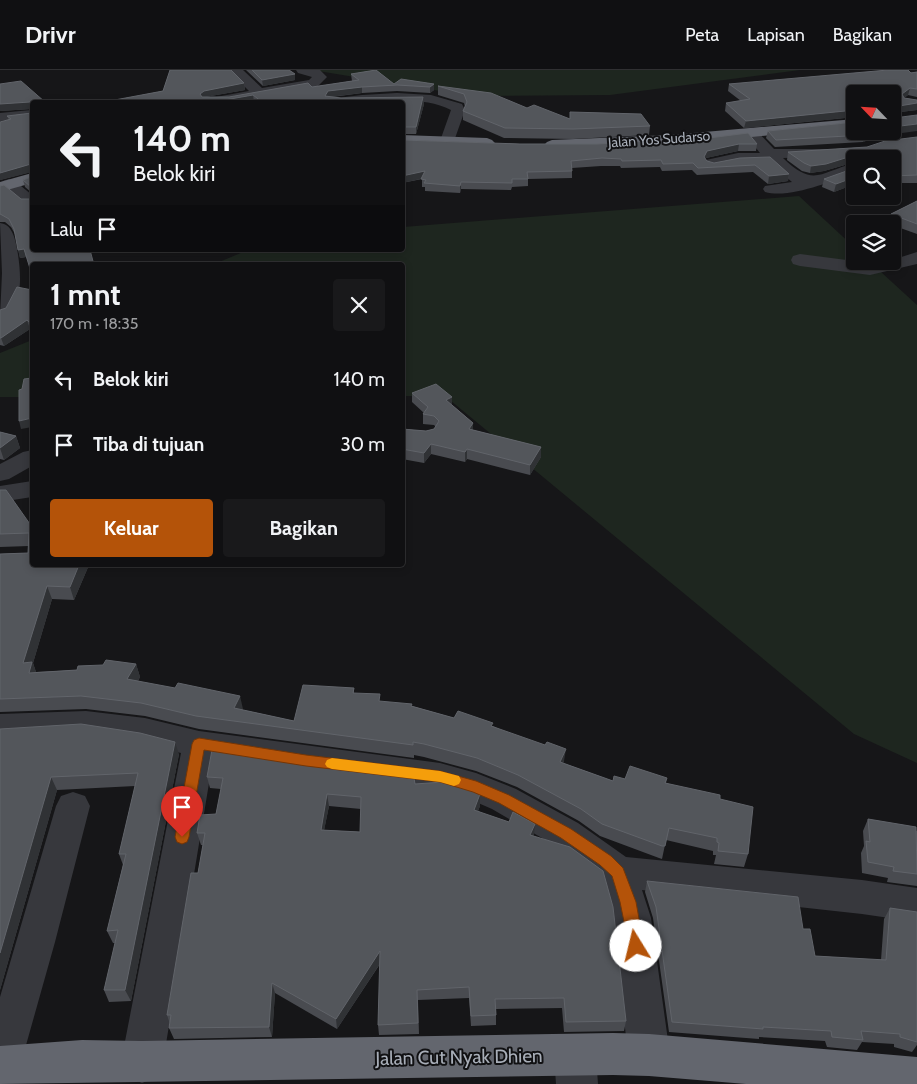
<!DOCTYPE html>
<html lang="id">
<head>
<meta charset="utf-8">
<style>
	body { margin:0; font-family:Cabin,sans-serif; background:#19191b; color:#f1f3f6; height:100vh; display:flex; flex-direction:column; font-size:19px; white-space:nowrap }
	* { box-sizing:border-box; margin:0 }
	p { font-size:16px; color:#9c9d9f }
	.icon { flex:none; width:28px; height:28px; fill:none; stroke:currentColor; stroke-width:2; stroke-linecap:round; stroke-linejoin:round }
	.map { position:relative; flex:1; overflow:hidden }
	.side { position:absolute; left:30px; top:192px; width:375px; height:305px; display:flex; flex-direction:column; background:#101012; border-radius:5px; box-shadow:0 2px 8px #0003,0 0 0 1px #303032 }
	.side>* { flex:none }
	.top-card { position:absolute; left:30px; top:30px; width:375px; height:152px; border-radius:5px; box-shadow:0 2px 8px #0003,0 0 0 1px #303032; background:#101012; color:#f1f3f6; overflow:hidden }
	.needle { width:32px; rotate:295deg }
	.buttons { position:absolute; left:846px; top:15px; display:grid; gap:10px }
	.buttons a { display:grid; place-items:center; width:55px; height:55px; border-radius:5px; background:#101012; box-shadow:0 2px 8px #0003,0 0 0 1px #303032; font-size:25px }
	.pin { position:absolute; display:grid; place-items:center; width:42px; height:42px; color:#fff; margin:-51px -21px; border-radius:50% 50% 50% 0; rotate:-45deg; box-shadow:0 0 5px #0007 }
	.pin .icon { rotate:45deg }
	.me { position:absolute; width:55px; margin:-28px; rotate:351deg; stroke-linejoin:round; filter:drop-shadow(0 0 4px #0008) }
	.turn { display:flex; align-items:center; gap:18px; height:105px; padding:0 20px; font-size:22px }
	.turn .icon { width:65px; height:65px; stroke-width:2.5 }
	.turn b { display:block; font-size:35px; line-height:42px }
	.then { display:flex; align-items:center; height:48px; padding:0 20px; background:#0003; gap:10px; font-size:19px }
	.round { display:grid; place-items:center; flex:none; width:52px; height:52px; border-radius:5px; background:#19191b }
	.summary { display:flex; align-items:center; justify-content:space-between; height:85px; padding:0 20px }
	h1 { font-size:30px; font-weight:700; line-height:38px }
	.action { display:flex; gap:10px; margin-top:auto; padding:10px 20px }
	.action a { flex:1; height:58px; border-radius:5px; background:#b45309; color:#fff; font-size:20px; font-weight:700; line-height:58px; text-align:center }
	.action a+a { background:#19191b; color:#f1f3f6 }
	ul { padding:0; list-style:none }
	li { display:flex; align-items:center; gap:15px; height:65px; padding:0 20px }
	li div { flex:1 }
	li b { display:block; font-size:19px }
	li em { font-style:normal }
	header { display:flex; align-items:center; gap:30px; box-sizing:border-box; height:70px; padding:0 25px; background:#101012; border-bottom:1px solid #303032 }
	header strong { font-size:24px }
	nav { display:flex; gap:28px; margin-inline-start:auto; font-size:18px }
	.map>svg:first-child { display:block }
	.green { fill:#1e261f }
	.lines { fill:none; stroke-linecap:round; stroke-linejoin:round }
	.minor { fill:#37383d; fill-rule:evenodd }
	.highway { fill:#63666e; fill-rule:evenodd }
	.wall { fill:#494b50; fill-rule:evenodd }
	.shaded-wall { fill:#303235 }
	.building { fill:#53565b; stroke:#61646a; fill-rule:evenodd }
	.route { fill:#b45309; stroke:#753606 }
	.slow { fill:#f59e0b }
	.labels { text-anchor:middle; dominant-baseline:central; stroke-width:4; stroke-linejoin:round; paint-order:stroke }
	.far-street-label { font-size:14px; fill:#a8aeb8; stroke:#111113 }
	.near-street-label { font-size:19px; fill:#a8aeb8; stroke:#111113 }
</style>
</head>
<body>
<header>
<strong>Drivr</strong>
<nav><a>Peta</a><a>Lapisan</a><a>Bagikan</a></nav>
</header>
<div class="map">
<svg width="917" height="1014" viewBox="0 0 917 1014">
	<rect width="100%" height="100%" fill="#161618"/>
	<!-- green -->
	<path class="green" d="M312,0H800L610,25L471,26Z
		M799,126L855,178V191H869L917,235V693L854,664L445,326H403L402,195H212L248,180H402L403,157Z
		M32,270V327H0V283Z"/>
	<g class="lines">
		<!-- minor -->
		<path class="minor" d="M228,0H243L262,18L309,10L312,7L298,3L296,0H320L327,7L318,16L313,17L230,32H203L205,29L249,21Z
			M397,23L431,25L462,34L465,40L453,74H443L440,71L451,40C416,22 365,37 327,32L329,29L362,25Z
			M31,40L32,49L0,51V43Z
			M751,59L756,60L774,79H830L833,82L830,85L825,87L783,88C814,118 820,102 855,93V103C831,111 790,129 765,122L763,119L765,116L792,112L769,92L738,93L712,98L706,96L704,93L706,90L738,83H760L744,63L746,60Z
			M874,61H891L902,71L899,74C889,77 880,69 874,61Z
			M9,109L15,111L32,125V135H24L3,117L1,114L3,111Z
			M0,153C6,154 9,156 12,162C18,173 22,209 19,220C17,230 12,238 7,245L0,247L2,203Z
			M917,182V194L870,205L800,196L793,194L791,190L793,186L800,184L870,193L892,191V190Z
			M32,380V396L9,409L0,411V394L23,382Z
			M32,411V427L0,432V416Z
			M86,641L145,648L199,661L440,693L476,703L516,719L578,753L626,787L862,810L917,818V852L862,844L642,820L651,848L670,985L664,1000L649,1006L634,1000L628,985L613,848L603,811L554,775L492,739L469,729L440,721L213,689L163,992L157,1007L142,1013L127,1007L121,992L181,683L145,674L86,665L0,670V644Z
			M73,722L85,726L90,736L55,872L21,993L15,1008L0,1014V927L56,736L61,726Z
			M575,965L590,971L596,986L598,1014H556L554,986L560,971Z"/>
		<!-- highway -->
		<path class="highway" d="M855,49V57L670,75L552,80L547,78L544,75L547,72L552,70L670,65Z
			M402,65L487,68L492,70L495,73L492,76L487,78L402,75Z
			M32,103V113L0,122V112Z
			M613,963L649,964L917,987V1014H746L649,1006L613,1005L0,1014V976L82,970L142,971Z"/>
	</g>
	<!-- wall -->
	<path class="wall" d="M170,0H231L244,13L245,20L205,27H229L308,13L312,17L352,11L351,4L376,0L394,14L401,9L434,14V20L430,23L397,21L362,23L332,27L341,28L423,27L424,34L416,64H402V32H104L163,21Z
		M246,0H289L295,4V10L263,16Z
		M917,2V27L908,25L904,28L917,30V40L892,43L855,24V47L744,58L725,41L726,33L741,31L728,21L729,14Z
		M0,14L45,32L32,180L26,187L20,188L15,164L11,157L5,152H0V116L21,129H31L32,123L25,117L23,110L31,107V102L0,110V52L9,50L7,46L32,43L31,39L0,41Z
		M438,16L570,49L650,56L649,65L573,69L504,68L463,50V41L465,37L464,33L438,25Z
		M855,52L880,66L863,72L775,77L766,68L768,61Z
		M917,67V113H892V89H855V92L824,101L810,103L802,101L787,90L788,82L867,77Z
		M402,70L520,74H757L756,81H738L706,88L705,89L707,91L714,93L740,88L789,104L788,111L768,114L753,102L697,105L692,100L662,101L660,97L621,98L620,96H601L572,98V108L528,109V116L512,117L511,120L461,119L460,123L425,121V117H422V109L402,113Z
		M855,98V114L834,122L822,117L824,109Z
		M917,131V164L892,155V154L889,153L891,144Z
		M32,220V261L30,259L4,276L0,275V240L6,238Z
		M412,323L452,335L473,353V360L541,377V387L530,405L467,389L465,392L431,384L424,393L402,389V359L426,361L434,359L436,357L434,355L423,354V344L424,343L412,332Z
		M0,362L16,366L20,378L4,390L0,389Z
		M0,420L32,457V495H89L74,530L52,529L33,593L36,602L77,600L136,594L140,607L138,611L243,640L294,651L354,618V623L380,632L412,636L454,648L493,656L564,691L563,693L613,711L625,709L667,708L666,713L720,729L748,784L744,797L714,794L716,785H713V781L666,770L662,789L659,788L600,766L579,751L517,717L476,701L424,687L414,685V688L199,659L145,646L86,639L0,642V484L28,483L29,476L0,477Z
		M0,659L179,684L131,931L109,932L104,920L115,873H113L107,861L123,795L119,784L135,716L57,720L0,920Z
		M207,707L415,714L480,724V736L478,741L534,766L626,951L624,961L564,962L562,938L496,939V955L471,956L469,928L418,930L419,964L379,965L378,955L380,894L337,959L275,923L272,967L174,969L169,958L170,954L167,945L198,803L203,775H201L197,763L216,744L221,719L210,718ZM329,736L361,739L360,762L324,760Z
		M868,749L917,761V816L887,812L888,808L862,803L861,783L864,776L863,761Z
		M647,811L803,859L815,886L881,890L884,849L890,838L917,842V975L912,982L894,977V974L862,972L857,980L827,977L825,971L759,967V969L669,962L653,848L645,822Z"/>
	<!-- shaded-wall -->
	<path class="shaded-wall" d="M295,4V10L263,16L262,10Z
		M244,13L245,20L205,27L201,31L200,24L204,21Z
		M434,14V20L430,23V17Z
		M362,17V23L329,27L325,26L328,21Z
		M910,18L908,25L900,31L902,24Z
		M253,25L254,32H213Z
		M423,27L424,34L416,64V57Z
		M30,32L32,39L0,41V34Z
		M917,33V40L892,43L893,37Z
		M855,40V47L744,58L746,51Z
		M917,54V61L880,66L863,72L865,65L875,61H892V57Z
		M739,74L738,81L706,88L702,94L704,87L707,81Z
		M858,84L857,89H855V92L824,101L810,103L811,96Z
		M31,94L32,102L0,110V103Z
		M425,101V108L402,113V106Z
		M789,104L788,111L768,114L769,106Z
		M855,107V114L834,122L836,114Z
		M461,112V119L460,123V116Z
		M24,179L26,187L20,188L18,180Z
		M27,250L30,259L4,276L1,268Z
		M32,252V260L30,253Z
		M452,327V337L446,330Z
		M32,348V357L21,359L19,351Z
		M473,353V362L469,359Z
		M16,366L20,378L4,390L0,378Z
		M431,374V384L424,393V383Z
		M541,377V387L530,405V395Z
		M467,379V389L465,392V382Z
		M79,495H89L74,530L70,517Z
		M47,516L52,529L33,593L37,605L34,615L23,593Z
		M136,594L140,607L132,622L127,609Z
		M240,626L243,639L237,651L234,638Z
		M175,672L179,684L131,931L125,920Z
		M566,679L564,691L558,705L560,692Z
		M51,707L57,720L0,920V883Z
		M327,724L329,736L322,771L321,760Z
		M480,724V736L474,751V740Z
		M535,754L534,765L529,776L530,765Z
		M380,881L381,892L337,959L336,949Z
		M272,913L275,923L272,967L269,957Z"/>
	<!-- building -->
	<path class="building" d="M170,0H231L244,13L204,21L200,24L202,27H229L308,13L312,17L359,10L351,4L376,0L394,14L401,9L434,14L430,17L397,15L362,17L328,21L325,26L341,28L423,27L416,57H402V32H262L253,25L213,32H104L163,21Z
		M252,0H289L295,4L262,10Z
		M888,0H908L911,3L917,2V19L910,18L902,24L904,28L917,30V33L893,37L892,38V24H855V40L746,51L726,33L750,29L729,14Z
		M21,11L45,32H32V180H90L94,195H32V205L24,179L18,180L14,159L9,149L2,145L0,144V116L4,115L21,129H31L32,118L23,110L31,107V94L0,103V52L11,49L7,46L32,43L30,32L0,34V14Z
		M438,16L491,23L527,38L534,35L570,49V42L641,44L650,56L573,59L505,58L463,41L467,32L464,24Z
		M917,45V54L892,57V46L894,48Z
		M855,52V61H875L865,65L776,70L768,61Z
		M748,63L757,74H739L707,81L704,87L707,91L714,93L740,88L770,87L789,104L769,106L755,95L698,98L693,93L663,94L661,90L622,91L621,89L602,88L571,91L572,101L527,102L528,109H512V113L461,112L460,116L424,113L426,110L421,109L425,101L402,106V70L520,74H597L659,70L662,74Z
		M917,67V105L892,106V89H858V84L826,94L811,96L804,93L788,82L867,77L885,71Z
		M855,98V107L836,114L824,109Z
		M917,131V154L891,144Z
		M17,217L32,220V252L30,253L27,250L1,268H0V240L6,238Z
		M32,308V348L19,351V320L22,319L24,309Z
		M436,314L452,327L446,330L473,353L469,359L541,377L530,395L467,379L465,382L431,374L424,383L402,379V359L426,361L434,359L439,351L434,346L423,344L428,337L412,323Z
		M0,362L16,366L0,378Z
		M0,420H6L32,457V495H79L70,517L47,516L23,593L32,592L29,603L77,600L78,596L103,595L106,590L136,594L127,609L175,618L178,613L240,626L234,638L294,651L303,615L354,618L353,623L380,624L379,631L412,634L411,636L454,648L458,641L493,653L491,656L545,675L547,672L566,679L560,692L613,711L614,706L625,709L630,696L667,708L665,713L720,725V729L753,737L748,784L718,781L719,773L717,772V768L669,758L665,776H662L602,754L581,739L518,705L477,688L424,674L413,672V675L196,646L141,633L81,626L0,629V484L28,483L29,463L0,464Z
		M81,654L140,663L175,672L125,920H104L118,860L107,861L126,784H119L138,703L51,707L0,883V659Z
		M212,680L414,708L415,714L443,712L468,719L480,724L474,740L509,752L513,742L535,754L530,765L570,777L603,801L613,837L626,951L566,952L564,928L495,929L496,945L471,946L469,917L417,920L418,953L378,955L380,881L336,949L272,913L269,957L169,958L171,945H167L191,803H198L205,763H197L200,745L216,744L223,708L207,707ZM327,724L361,727L360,762L321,760Z
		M868,749L916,757L917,804L893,801L894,797L868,792L866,771L870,772Z
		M647,811L798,827L803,859H810L815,886L886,890L890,838L917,842V972L900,967V964L861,961L863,970L832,967L831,961L763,957V959L672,952L656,837Z"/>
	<!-- route -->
	<path class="route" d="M199,668L306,685L440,701L476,711L509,725L571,759L611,786L623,798L636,832L644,876L641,881L636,883L630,881L620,832L612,806L600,795L561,768L499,733L473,722L440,712L306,696L204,680L189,767L187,772L182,774L177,772L175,767L192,674L194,670Z"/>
	<!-- slow -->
	<path class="slow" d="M332,688L440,701L459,706L461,710L459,714L454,716L440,712L332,699L327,697L325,694L327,690Z"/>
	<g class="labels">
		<!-- far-street labels -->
		<g class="far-street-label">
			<text transform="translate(659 69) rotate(-4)">Jalan Yos Sudarso</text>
		</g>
		<!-- near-street labels -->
		<g class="near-street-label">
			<text transform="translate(459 987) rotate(-1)">Jalan Cut Nyak Dhien</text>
		</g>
	</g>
</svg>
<div class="buttons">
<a><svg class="needle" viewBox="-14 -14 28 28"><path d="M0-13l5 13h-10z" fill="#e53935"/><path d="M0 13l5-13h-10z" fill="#9c9d9f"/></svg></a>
<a><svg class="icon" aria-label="search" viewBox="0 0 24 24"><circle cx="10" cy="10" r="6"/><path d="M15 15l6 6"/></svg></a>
<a><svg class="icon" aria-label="layers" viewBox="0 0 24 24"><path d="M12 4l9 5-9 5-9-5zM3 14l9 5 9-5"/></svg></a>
</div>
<div class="pin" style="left:182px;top:767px;background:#d93025"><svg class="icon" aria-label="arrive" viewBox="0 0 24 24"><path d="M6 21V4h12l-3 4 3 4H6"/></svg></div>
<svg class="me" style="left:636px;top:876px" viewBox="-20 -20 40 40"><circle r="19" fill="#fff"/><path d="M0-13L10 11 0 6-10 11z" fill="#b45309"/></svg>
<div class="top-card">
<div class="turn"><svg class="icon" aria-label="left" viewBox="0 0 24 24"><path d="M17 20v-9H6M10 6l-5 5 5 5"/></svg><div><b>140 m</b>Belok kiri</div></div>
<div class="then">Lalu<svg class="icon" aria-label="arrive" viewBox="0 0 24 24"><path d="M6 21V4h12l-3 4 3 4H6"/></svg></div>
</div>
<section class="side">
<div class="summary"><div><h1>1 mnt</h1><p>170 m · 18:35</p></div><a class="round"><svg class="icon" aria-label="close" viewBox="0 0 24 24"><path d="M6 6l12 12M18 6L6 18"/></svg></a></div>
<ul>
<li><svg class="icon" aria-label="left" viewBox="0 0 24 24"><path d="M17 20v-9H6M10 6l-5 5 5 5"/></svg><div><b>Belok kiri</b></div><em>140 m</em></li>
<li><svg class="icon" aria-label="arrive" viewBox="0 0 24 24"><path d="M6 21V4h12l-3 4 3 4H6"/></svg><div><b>Tiba di tujuan</b></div><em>30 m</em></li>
</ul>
<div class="action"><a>Keluar</a><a>Bagikan</a></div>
</section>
</div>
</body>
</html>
